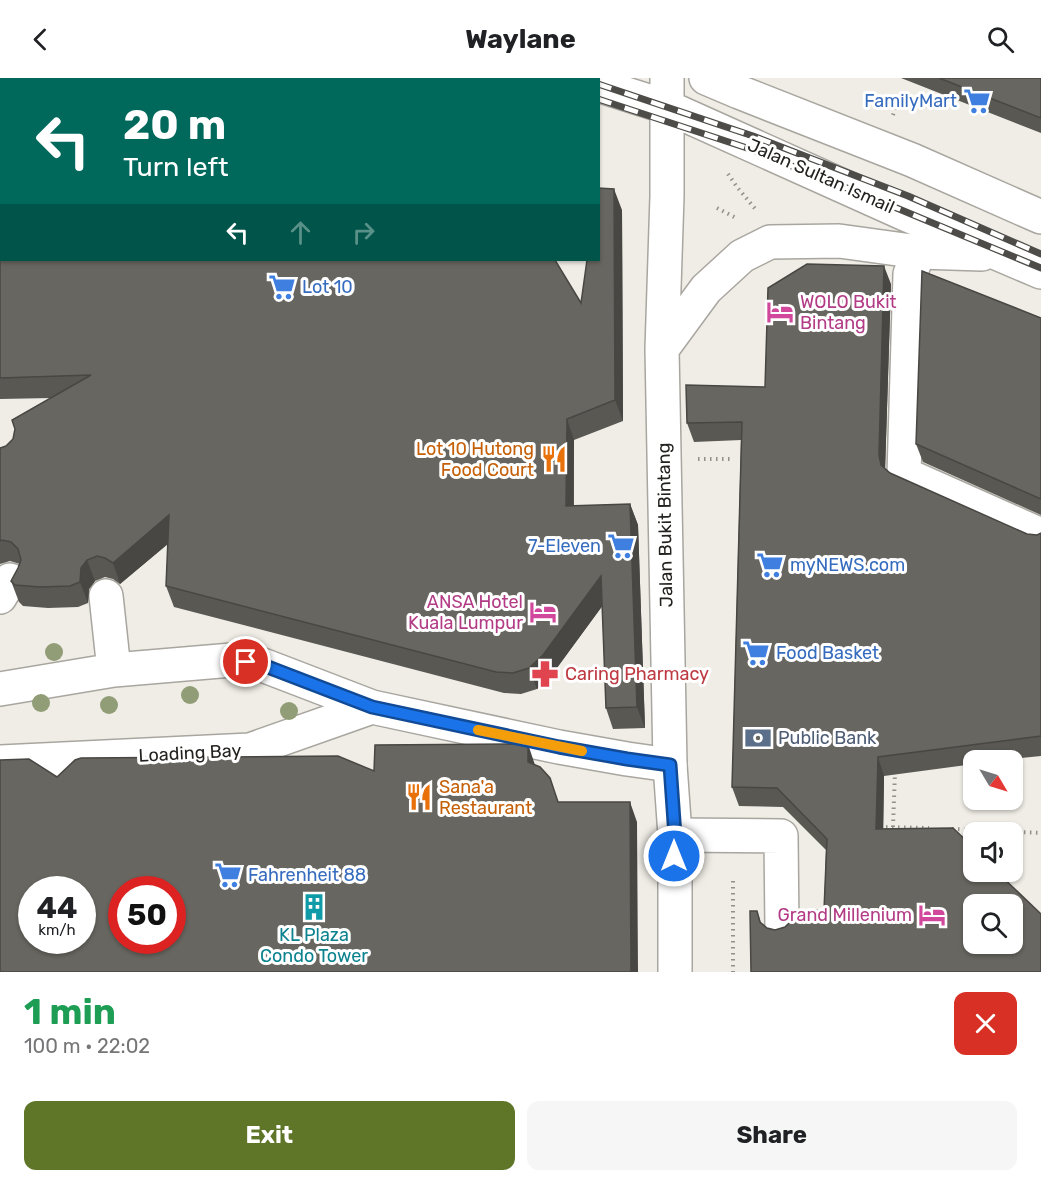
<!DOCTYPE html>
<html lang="en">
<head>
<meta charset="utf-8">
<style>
	body { margin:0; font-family:Rubik,sans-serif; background:#f6f6f6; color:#202124; height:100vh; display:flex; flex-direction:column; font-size:22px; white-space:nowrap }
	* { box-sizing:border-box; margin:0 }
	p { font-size:20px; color:#757577 }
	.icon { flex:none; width:33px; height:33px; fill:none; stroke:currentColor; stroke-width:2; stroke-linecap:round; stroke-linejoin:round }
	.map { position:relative; height:894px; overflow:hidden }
	.side { display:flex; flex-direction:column; background:#fff; flex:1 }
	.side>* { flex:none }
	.hud { position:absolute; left:0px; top:0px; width:600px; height:183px; box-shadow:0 2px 4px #0004; background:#00695c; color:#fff; overflow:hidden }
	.needle { width:39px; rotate:128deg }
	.buttons { position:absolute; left:963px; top:672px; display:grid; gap:12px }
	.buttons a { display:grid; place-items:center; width:60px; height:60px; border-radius:12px; background:#fff; box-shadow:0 2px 4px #0004; font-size:30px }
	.speed { position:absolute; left:18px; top:798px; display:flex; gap:12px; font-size:30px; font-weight:700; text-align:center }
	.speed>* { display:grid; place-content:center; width:78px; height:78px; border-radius:50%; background:#fff; box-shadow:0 2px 4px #0004; line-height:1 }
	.speed small { font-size:15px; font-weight:400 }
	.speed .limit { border:9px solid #d22; background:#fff; color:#111 }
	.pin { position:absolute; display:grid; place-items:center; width:51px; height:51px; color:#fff; margin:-26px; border:3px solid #fff; border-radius:50%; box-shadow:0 2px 6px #0007 }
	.me { position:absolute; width:66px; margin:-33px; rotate:0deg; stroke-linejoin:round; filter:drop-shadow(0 0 4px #0008) }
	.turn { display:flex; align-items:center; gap:21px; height:126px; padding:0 24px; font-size:27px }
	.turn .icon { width:78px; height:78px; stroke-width:2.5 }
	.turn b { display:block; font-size:42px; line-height:51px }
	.lanes { display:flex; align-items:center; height:57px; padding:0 24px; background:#0003; justify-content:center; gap:30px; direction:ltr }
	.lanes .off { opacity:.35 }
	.round { display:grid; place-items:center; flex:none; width:63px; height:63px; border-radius:12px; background:#f6f6f6 }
	.headline { display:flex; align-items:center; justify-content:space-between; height:102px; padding:0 24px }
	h1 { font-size:36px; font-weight:700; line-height:45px; color:#1e9e55 }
	.cta { display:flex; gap:12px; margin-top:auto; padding:12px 24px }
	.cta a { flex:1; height:69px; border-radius:12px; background:#5f7628; color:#fff; font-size:24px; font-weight:700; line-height:69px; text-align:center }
	.cta a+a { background:#f6f6f6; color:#202124 }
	header { display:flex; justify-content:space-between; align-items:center; height:78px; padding:0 24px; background:#fff; font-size:27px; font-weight:700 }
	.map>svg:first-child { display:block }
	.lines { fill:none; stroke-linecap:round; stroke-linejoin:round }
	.minor-casing { stroke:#a9a6a0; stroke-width:36 }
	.major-casing { stroke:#a9a6a0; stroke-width:36 }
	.path { stroke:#92908b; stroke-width:4; stroke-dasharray:1.5 4.5; stroke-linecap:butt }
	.minor { stroke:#fff; stroke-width:33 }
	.major { stroke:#fff; stroke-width:33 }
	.rail-casing { stroke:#4d4c48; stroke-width:7 }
	.rail { stroke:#fff; stroke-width:4.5; stroke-dasharray:14; stroke-linecap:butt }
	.tree { fill:#919d77 }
	.wall { fill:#595853 }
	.shaded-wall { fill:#494743 }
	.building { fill:#686660; stroke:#494743; stroke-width:1.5; fill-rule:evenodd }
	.route-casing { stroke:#114b97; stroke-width:15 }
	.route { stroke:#1a73e8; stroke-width:10 }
	.slow { stroke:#f59e0b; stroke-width:10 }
	.labels { text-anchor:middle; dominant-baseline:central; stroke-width:6; stroke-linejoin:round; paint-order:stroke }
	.shop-label { font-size:18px; fill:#366cbe; stroke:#fff; text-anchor:start }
	.street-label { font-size:18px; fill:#23221f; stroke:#fff }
	.hotel-label { font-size:18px; fill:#b23c85; stroke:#fff; text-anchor:end }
	.food-label { font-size:18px; fill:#c56008; stroke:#fff; text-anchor:end }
	.health-label { font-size:18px; fill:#be3a42; stroke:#fff; text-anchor:start }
	.service-label { font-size:18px; fill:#4e5e75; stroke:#fff; text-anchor:start }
	.culture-label { font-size:18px; fill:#0d838f; stroke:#fff }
</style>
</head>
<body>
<header><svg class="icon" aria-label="back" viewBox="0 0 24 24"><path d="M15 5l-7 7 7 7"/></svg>Waylane<svg class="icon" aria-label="search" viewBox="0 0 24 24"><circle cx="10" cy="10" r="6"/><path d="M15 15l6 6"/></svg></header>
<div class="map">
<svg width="1041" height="894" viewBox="0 0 1041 894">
	<rect width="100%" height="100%" fill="#f0ede6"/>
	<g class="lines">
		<defs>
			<path id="minor" d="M919,174L910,196L904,396L1041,457
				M106,518L114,592
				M0,519L10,502
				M0,611L114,592L232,582L260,586L372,629L559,669L627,681L670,687
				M0,684L250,672L372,629
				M675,757L781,758L782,852"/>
			<path id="major" d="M667,0V118L662,271L670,687L675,757V894
				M706,0L739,14L912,82L1041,139
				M598,7L667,29L905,136L1041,194
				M662,271L706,211L742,178L770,164L839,163L919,174L982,176"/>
		</defs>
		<!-- minor casing -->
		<use href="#minor" class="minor-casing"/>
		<!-- major casing -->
		<use href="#major" class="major-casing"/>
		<!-- path -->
		<path class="path" d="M372,0L376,2
			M893,37L898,23
			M728,96L737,109L757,133
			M717,130L736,140H738
			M698,381H730
			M880,749L929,750
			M893,749L895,694
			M952,751L1041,755
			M733,803V894"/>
		<!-- minor -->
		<use href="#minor" class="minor"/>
		<!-- major -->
		<use href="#major" class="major"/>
		<defs>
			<path id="rail" d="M537,0L542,2
				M581,0L586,2
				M598,6L753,58L908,118L1041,176
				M598,21L747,70L899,131L1041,190"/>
		</defs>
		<!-- rail casing -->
		<use href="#rail" class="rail-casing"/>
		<!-- rail -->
		<use href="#rail" class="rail"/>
	</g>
	<!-- trees -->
	<g class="tree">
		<circle cx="54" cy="574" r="9"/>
		<circle cx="190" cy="617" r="9"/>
		<circle cx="41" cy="625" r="9"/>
		<circle cx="109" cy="627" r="9"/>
		<circle cx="289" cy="633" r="9"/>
	</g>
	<!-- wall -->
	<path class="wall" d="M0,0L2,2L581,225L622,132L623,343L574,362V428L630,426L638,447L645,650L613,651L606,630L602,528L551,598L537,611L521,616L504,615L174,529L166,508L168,466L120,506L113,501L105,499L95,503L89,511L88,525L78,529L48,530L23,528L19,524L11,503L18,490L20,486L10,483L0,486V370L6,368L52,320L0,321Z
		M373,0H449L448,2H377Z
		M901,0H1041V55Z
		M891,206L885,391L890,395L1027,456L1037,457L1041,455V678L1002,682H974V686L884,698L883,751L953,750L751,894L757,833L761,845L767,850L775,852L785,849L824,832L826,772L783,729L739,728L732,709L741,362L694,364L687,345L765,309Z
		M1041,240V437L923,384L916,366Z"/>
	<!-- shaded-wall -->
	<path class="shaded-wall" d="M297,0H313L312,2H297Z
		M614,111L622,132L623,343L615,322Z
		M884,188L891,206L885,395L881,387L879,377Z
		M567,341L574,362L573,449L566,428Z
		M630,426L638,447L645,650L637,629Z
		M169,437L177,458L120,506L113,485Z
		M87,482L95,503L89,511L88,525L80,504L81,490Z
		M601,498L609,519L551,598L537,611L529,590Z
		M528,666L535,687L528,684Z
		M878,679L884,698L883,770L876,751Z
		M630,724L637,744L638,894H631Z"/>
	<!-- building -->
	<path class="building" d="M0,0H297V2H2V182H555L581,225L587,182H598V110L614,111L615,322L567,341L566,428L630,426L637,629L606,630L601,498L543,577L529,590L513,595L496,594L166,508L169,437L113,485L105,480L97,478L87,482L81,490L80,504L70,508L40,509L15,507L11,503L18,490L21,482L18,471L11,464L2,462L0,463V370L6,368L13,361L15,351L12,342L91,297L0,300Z
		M939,0H1041V40Z
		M807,186L884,188L879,377L881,387L890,395L1027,456L1037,457L1041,455V658L878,679L876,751L953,750L974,770V794H997L1041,836V894H751L750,833H757L760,844L767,850L775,852L785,849L792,842L794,833L824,832L827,761L777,710L732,709L742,344L687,345L686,307L765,309L768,210ZM974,826H1012V866H974Z
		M922,193L1041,240V421L916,366Z
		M528,666V684L540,689L550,700L558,724H630L631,894H0V682L29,681L57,699L75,682L81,680L338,678L374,693L375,667ZM32,812H82V862H32ZM122,812H172V862H122Z"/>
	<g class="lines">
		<defs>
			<path id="route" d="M246,584L260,586L372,629L559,669L627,681L670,687L675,758L674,778"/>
		</defs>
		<!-- route casing -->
		<use href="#route" class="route-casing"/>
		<!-- route -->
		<use href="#route" class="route"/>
		<!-- slow -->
		<path class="slow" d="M478,652L582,673"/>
	</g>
	<!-- icons -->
	<defs>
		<symbol id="supermarket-bare" viewBox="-9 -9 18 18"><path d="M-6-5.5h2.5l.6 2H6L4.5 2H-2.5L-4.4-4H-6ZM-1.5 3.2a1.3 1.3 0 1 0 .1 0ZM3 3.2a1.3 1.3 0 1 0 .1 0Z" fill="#3f7fe0" stroke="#fff" stroke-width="2.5" paint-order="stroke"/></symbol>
		<symbol id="hotel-bare" viewBox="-9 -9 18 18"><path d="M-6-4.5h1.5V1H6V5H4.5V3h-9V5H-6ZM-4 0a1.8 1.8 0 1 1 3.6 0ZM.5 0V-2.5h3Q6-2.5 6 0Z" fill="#d1479c" stroke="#fff" stroke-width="2.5" paint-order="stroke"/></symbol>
		<symbol id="restaurant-bare" viewBox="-9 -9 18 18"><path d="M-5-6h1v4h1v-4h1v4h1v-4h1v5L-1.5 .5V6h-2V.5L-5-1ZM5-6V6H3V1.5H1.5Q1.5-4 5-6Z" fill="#e8710a" stroke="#fff" stroke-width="2.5" paint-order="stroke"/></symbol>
		<symbol id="pharmacy-bare" viewBox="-9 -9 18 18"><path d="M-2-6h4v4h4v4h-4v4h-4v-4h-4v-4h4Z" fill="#e0444e" stroke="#fff" stroke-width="2.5" paint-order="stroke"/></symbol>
		<symbol id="bank-bare" viewBox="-9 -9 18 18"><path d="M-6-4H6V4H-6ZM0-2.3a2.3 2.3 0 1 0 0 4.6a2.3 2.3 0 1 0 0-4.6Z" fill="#5c6f8a" stroke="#fff" stroke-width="2.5" paint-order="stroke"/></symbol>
		<symbol id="building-bare" viewBox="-9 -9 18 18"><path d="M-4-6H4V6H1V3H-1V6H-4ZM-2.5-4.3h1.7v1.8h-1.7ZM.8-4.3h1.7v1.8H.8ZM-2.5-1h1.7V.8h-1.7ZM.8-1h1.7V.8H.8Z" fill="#0f9aa8" stroke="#fff" stroke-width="2.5" paint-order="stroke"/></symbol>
	</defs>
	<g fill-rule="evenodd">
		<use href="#supermarket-bare" x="958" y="4" width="38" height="38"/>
		<use href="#supermarket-bare" x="263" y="190" width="38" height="38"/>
		<use href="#hotel-bare" x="761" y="215" width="38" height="38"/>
		<use href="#restaurant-bare" x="535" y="362" width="38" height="38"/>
		<use href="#supermarket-bare" x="602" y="449" width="38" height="38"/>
		<use href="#supermarket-bare" x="751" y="468" width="38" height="38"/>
		<use href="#hotel-bare" x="524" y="515" width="38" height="38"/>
		<use href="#supermarket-bare" x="737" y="556" width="38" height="38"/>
		<use href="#pharmacy-bare" x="526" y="577" width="38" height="38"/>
		<use href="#bank-bare" x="739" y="641" width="38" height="38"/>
		<use href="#restaurant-bare" x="400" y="700" width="38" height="38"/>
		<use href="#supermarket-bare" x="209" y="778" width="38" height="38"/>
		<use href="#building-bare" x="295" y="810" width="38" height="38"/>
		<use href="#hotel-bare" x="913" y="818" width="38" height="38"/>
	</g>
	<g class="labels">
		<!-- shop labels -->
		<g class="shop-label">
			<text x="957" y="23" text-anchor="end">FamilyMart</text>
			<text x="302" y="209">Lot 10</text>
			<text x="601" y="468" text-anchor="end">7-Eleven</text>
			<text x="790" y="487">myNEWS.com</text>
			<text x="776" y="575">Food Basket</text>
			<text x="248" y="797">Fahrenheit 88</text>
		</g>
		<!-- street labels -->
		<g class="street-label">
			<text transform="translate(821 98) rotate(24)">Jalan Sultan Ismail</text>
			<text transform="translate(665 447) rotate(-91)">Jalan Bukit Bintang</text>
			<text transform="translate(190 675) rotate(-3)">Loading Bay</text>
		</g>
		<!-- hotel labels -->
		<g class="hotel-label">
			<text x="800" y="224" text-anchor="start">WOLO Bukit<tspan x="800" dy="21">Bintang</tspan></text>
			<text x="523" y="524">ANSA Hotel<tspan x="523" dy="21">Kuala Lumpur</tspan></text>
			<text x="912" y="837">Grand Millenium</text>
		</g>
		<!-- food labels -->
		<g class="food-label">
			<text x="534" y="371">Lot 10 Hutong<tspan x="534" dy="21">Food Court</tspan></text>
			<text x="439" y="709" text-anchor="start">Sana'a<tspan x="439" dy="21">Restaurant</tspan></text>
		</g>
		<!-- health labels -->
		<g class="health-label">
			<text x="565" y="596">Caring Pharmacy</text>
		</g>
		<!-- service labels -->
		<g class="service-label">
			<text x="778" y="660">Public Bank</text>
		</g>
		<!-- culture labels -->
		<g class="culture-label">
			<text x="314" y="857">KL Plaza<tspan x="314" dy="21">Condo Tower</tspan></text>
		</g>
	</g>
</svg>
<div class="buttons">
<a><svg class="needle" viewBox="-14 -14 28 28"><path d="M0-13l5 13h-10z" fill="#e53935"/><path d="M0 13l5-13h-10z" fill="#757577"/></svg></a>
<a><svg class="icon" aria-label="sound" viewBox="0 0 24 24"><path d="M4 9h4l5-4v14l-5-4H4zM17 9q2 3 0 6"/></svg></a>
<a><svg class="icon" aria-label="search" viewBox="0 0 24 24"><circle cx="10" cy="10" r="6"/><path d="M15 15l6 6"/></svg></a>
</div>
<div class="speed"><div>44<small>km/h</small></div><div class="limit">50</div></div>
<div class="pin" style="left:246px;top:584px;background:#d93025"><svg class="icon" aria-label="arrive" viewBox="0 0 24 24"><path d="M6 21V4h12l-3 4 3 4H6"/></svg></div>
<svg class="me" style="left:674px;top:778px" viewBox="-20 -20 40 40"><circle r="17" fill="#1a73e8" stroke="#fff" stroke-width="3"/><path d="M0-11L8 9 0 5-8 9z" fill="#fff"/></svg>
<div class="hud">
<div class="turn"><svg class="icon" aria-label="left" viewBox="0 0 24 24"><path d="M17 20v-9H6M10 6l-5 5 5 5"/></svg><div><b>20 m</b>Turn left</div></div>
<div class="lanes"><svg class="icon" aria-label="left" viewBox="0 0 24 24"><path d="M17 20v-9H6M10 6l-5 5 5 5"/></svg><svg class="icon off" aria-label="ahead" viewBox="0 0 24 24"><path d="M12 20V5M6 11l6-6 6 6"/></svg><svg class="icon off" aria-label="right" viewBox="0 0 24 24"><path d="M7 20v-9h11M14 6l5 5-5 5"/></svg></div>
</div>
</div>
<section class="side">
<div class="headline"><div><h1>1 min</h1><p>100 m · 22:02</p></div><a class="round" style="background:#d93025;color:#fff"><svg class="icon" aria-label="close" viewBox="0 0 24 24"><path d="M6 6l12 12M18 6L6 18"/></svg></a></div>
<div class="cta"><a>Exit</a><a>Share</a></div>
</section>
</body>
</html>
